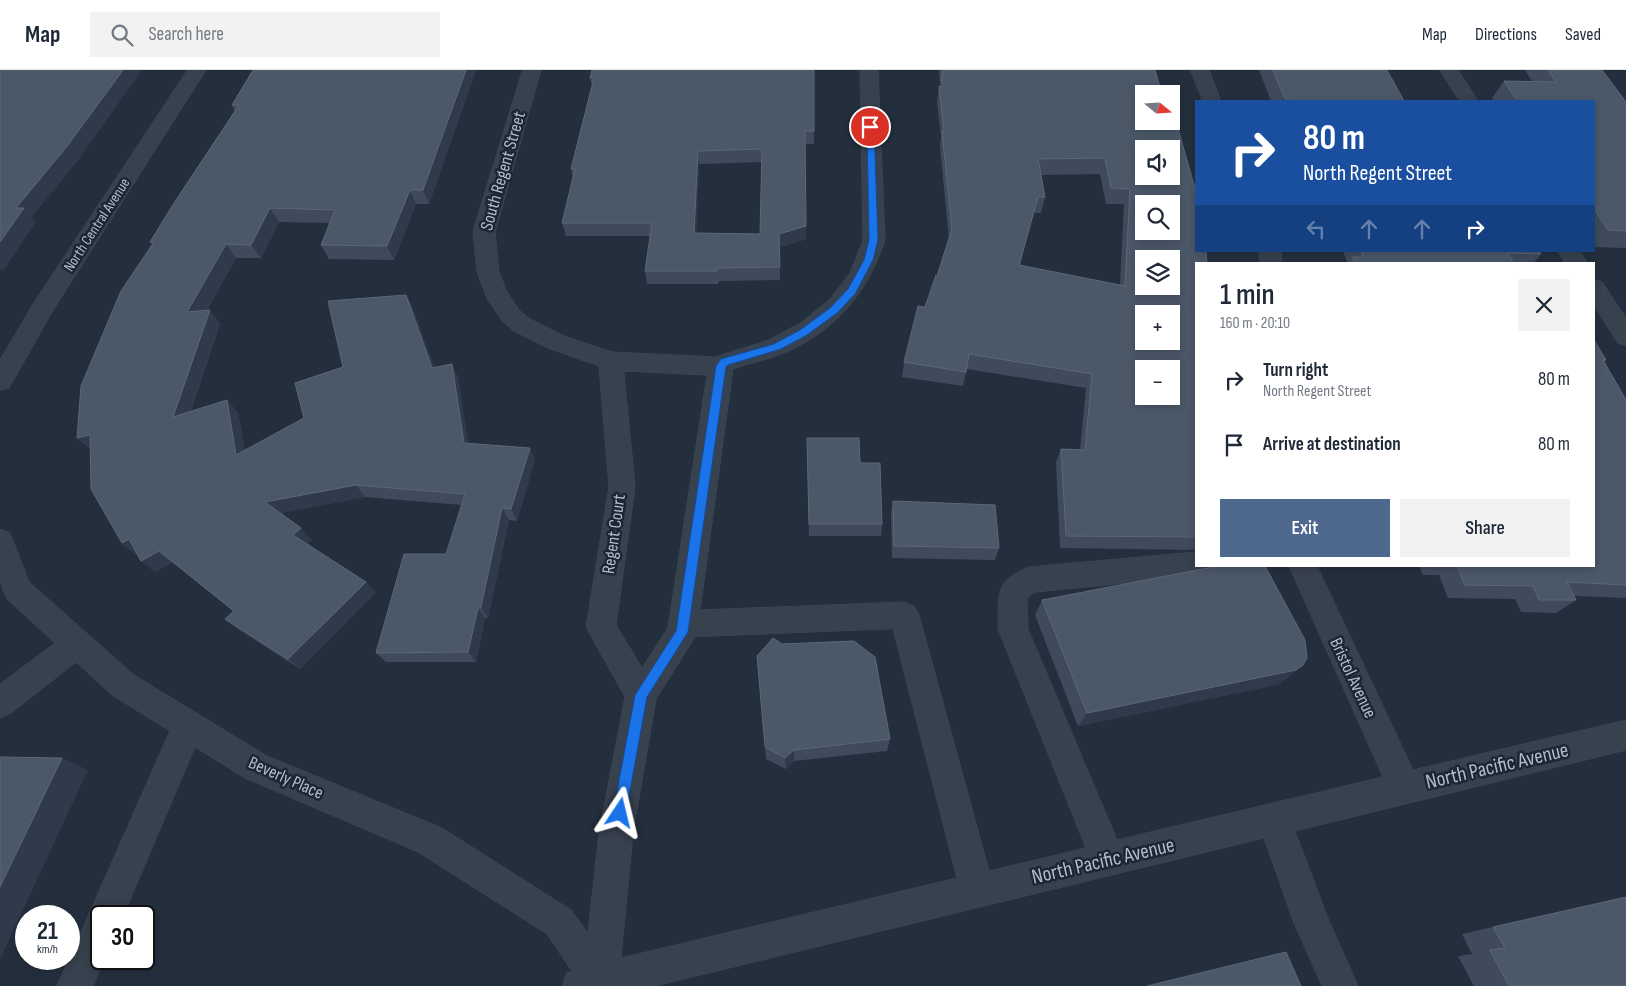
<!DOCTYPE html>
<html lang="en">
<head>
<meta charset="utf-8">
<style>
	body { margin:0; font-family:"Sofia Sans Condensed",sans-serif; background:#f2f2f3; color:#1f2937; height:100vh; display:flex; flex-direction:column; font-size:19px; white-space:nowrap }
	* { box-sizing:border-box; margin:0 }
	p { font-size:16px; color:#747a83 }
	.icon { flex:none; width:28px; height:28px; fill:none; stroke:currentColor; stroke-width:2; stroke-linecap:round; stroke-linejoin:round }
	.map { position:relative; flex:1; overflow:hidden }
	.sheet { position:absolute; left:1195px; top:192px; width:400px; height:305px; display:flex; flex-direction:column; background:#fff; border-radius:0px; box-shadow:0 2px 8px #0003 }
	.sheet>* { flex:none }
	.top-card { position:absolute; left:1195px; top:30px; width:400px; height:152px; border-radius:0px; box-shadow:0 2px 8px #0003; background:#1a4fa0; color:#fff; overflow:hidden }
	.needle { width:32px; rotate:108deg }
	.fabs { position:absolute; left:1135px; top:15px; display:grid; gap:10px }
	.fabs a { display:grid; place-items:center; width:45px; height:45px; border-radius:0px; background:#fff; box-shadow:0 2px 8px #0003; font-size:25px }
	.speed { position:absolute; left:15px; top:835px; display:flex; gap:10px; font-size:25px; font-weight:700; text-align:center }
	.speed>* { display:grid; place-content:center; width:65px; height:65px; border-radius:50%; background:#fff; box-shadow:0 2px 8px #0003; line-height:1 }
	.speed small { font-size:12px; font-weight:400 }
	.speed .limit { border:2px solid #111; border-radius:8px; background:#fff; color:#111 }
	.pin { position:absolute; display:grid; place-items:center; width:42px; height:42px; color:#fff; margin:-21px; border:2px solid #fff; border-radius:50%; box-shadow:0 1px 5px #0007 }
	.me { position:absolute; width:55px; margin:-28px; rotate:10deg; stroke-linejoin:round; filter:drop-shadow(0 0 4px #0008) }
	.turn { display:flex; align-items:center; gap:18px; height:105px; padding:0 25px; font-size:22px }
	.turn .icon { width:65px; height:65px; stroke-width:2.5 }
	.turn b { display:block; font-size:35px; line-height:42px }
	.lanes { display:flex; align-items:center; height:48px; padding:0 25px; background:#0003; justify-content:center; gap:25px; direction:ltr }
	.lanes .off { opacity:.35 }
	.round { display:grid; place-items:center; flex:none; width:52px; height:52px; border-radius:0px; background:#f2f2f3 }
	.headline { display:flex; align-items:center; justify-content:space-between; height:85px; padding:0 25px }
	h1 { font-size:30px; font-weight:600; line-height:38px }
	.button { display:flex; gap:10px; margin-top:auto; padding:10px 25px }
	.button a { flex:1; height:58px; border-radius:0px; background:#4f688e; color:#fff; font-size:20px; font-weight:600; line-height:58px; text-align:center }
	.button a+a { background:#f2f2f3; color:#1f2937 }
	ul { padding:0; list-style:none }
	li { display:flex; align-items:center; gap:15px; height:65px; padding:0 25px }
	li div { flex:1 }
	li b { display:block; font-size:19px }
	li em { font-style:normal }
	header { display:flex; align-items:center; gap:30px; box-sizing:border-box; height:70px; padding:0 25px; background:#fff; border-bottom:1px solid #e0e1e3 }
	header strong { font-size:24px }
	nav { display:flex; gap:28px; margin-inline-start:auto; font-size:18px }
	.search { width:350px; height:45px; background:#f2f2f3; display:flex; align-items:center; gap:12px; box-sizing:border-box; padding:0 18px; border-radius:0px; color:#747a83; font-size:19px }
	.map>svg:first-child { display:block }
	.lines { fill:none; stroke-linecap:round; stroke-linejoin:round }
	.minor-casing { stroke:#414a57; stroke-width:1 }
	.minor { fill:#38414e; fill-rule:evenodd }
	.wall { fill:#3f4b5c; fill-rule:evenodd }
	.shaded-wall { fill:#2f3b4b }
	.building { fill:#4b5868; stroke:#5c6777; fill-rule:evenodd }
	.route { fill:#1a73e8; stroke:#114b97 }
	.labels { text-anchor:middle; dominant-baseline:central; stroke-width:5; stroke-linejoin:round; paint-order:stroke }
	.far-street-label { font-size:15px; fill:#b4bcc9; stroke:#1d2633 }
	.street-label { font-size:18px; fill:#b4bcc9; stroke:#1d2633 }
	.near-street-label { font-size:21px; fill:#b4bcc9; stroke:#1d2633 }
</style>
</head>
<body>
<header>
<strong>Map</strong>
<div class="search"><svg class="icon" aria-label="search" viewBox="0 0 24 24"><circle cx="10" cy="10" r="6"/><path d="M15 15l6 6"/></svg>Search here</div>
<nav><a>Map</a><a>Directions</a><a>Saved</a></nav>
</header>
<div class="map">
<svg width="1626" height="916" viewBox="0 0 1626 916">
	<rect width="100%" height="100%" fill="#242f3e"/>
	<g class="lines">
		<defs>
			<path id="minor" d="M188,0H206L52,242L9,318L0,320V290L35,231Z
				M523,0H541L495,162L499,202L507,222L519,240L530,249L564,266L612,282L715,287L769,270L802,252L830,229L850,203L863,170L860,0H878L885,170C868,222 835,262 784,283C767,290 749,293 733,299L700,540L904,532L914,536L919,545L989,801L1086,778L998,559C999,526 993,511 1029,497L1196,482V496H1209L1206,503L1196,506L1035,522L1027,528L1028,559L1117,770L1383,707L1289,496H1317L1413,700L1626,650V680L1295,761L1327,846L1358,916H1322L1294,853L1264,768L655,916H562L567,903L572,901L547,864L418,782L245,708L195,677L123,846H101V889H105L93,916H57L170,661L112,625L76,592L11,643L0,648V614L55,573L7,529L0,512V459L10,463L29,512L134,605L267,686L442,758L571,840L588,863L599,763L625,627L586,557L609,417L599,296L548,278L514,261L503,252L488,230L477,202L473,162ZM624,301L707,305L668,558L642,598L616,555L635,417ZM893,559L957,808L621,888L633,763L656,629L695,567Z
				M1191,0H1209L1221,31H1203Z
				M1440,0H1458L1478,31H1460Z
				M1259,181H1281L1282,194H1260Z
				M1558,181H1580L1588,194H1566Z
				M1594,210L1602,212L1626,248V276L1618,273L1594,236Z"/>
		</defs>
		<!-- minor casing -->
		<use href="#minor" class="minor-casing"/>
		<!-- minor -->
		<use href="#minor" class="minor"/>
	</g>
	<!-- wall -->
	<path class="wall" d="M476,0L429,134H416L394,190L329,189L321,175L330,153L279,152L261,188H236L207,240L220,254L191,341L227,330L238,343L245,381L304,348L343,297L406,225L413,239L434,297L458,307L468,374L530,378L535,390L517,451L509,450L488,548H485L476,592H386L376,583L446,484L462,435L365,427L280,443L312,470L307,474L376,522L300,599L238,559L225,549L233,541L173,492L155,502L141,491L137,484L136,485L122,473L90,379L77,368L152,175L150,172L235,41L232,35Z
		M814,0V74H805L806,169L780,177V210L719,211L718,214H647L645,201L650,166H566L562,153L573,108L571,99L592,16L590,8ZM762,92L760,164L696,163L699,94Z
		M939,0H1155L1196,194V480L1060,478L1056,392L1061,379L1080,380L1086,318L967,299L963,316L902,307L904,292L937,206L949,169L940,77L941,66L937,32L939,16H940ZM1100,104L1106,134H1124L1120,215L1020,195L1034,143H1041L1045,127L1041,105Z
		M1259,0H1388L1387,1L1404,31H1271Z
		M1525,0H1602L1626,32V180L1625,178L1594,177V31H1494L1492,28L1504,11H1532Z
		M1343,181H1539L1541,184L1533,194H1348Z
		M1594,270L1606,290L1604,292L1626,330V528L1574,526L1576,530L1556,543L1521,542L1515,529L1448,528L1439,505H1423L1419,496H1594Z
		M807,368L860,393L882,454L881,466H809Z
		M893,431L999,478L995,490L892,488L891,443Z
		M1042,530L1280,614L1078,656L1035,545Z
		M890,669L887,681L794,691L786,699L766,689L765,677Z
		M1493,857L1626,916H1474L1458,886L1472,884L1462,864Z"/>
	<!-- shaded-wall -->
	<path class="shaded-wall" d="M123,0H142L79,89L32,147L36,152L3,201L0,198V172L16,138Z
		M466,0H476L429,134L423,120Z
		M698,81L699,94L696,177L694,163Z
		M410,120L416,134L394,190L387,176Z
		M270,138L279,152L261,188L251,175Z
		M806,156V169L780,177V210L779,164Z
		M226,174L236,188L198,255L187,242Z
		M406,225L413,239L439,311L432,298Z
		M210,240L220,254L185,360L173,347Z
		M452,294L458,307L470,386L464,373Z
		M227,330L238,343L248,397L236,385Z
		M90,365L92,380L77,368Z
		M530,378L535,390L517,451L511,439Z
		M356,415L365,427L276,444L265,432Z
		M502,438L509,450L488,548L481,537Z
		M301,458L312,470L304,476L293,465Z
		M129,469L143,480L136,485L122,473Z
		M159,481L173,492L155,502L141,491Z
		M366,512L376,522L300,599L288,589Z
		M478,538L485,548L476,592L468,582Z
		M1303,595L1280,614L1078,656L1087,643Z
		M794,680V691L786,699L785,688Z
		M62,688L88,700L0,889V817Z"/>
	<!-- building -->
	<path class="building" d="M0,0H123L68,75L16,138H24L0,172Z
		M253,0H466L423,120H410L387,176L321,175L335,140L270,138L251,175L226,174L187,242L210,240L173,347L227,330L236,385L304,348L295,313L343,297L328,231L406,225L432,298L452,294L464,373L530,378L511,439L502,438L481,537L478,538L468,582L376,583L404,484H446L465,424L356,415L265,432L301,458L293,465L366,512L288,589L225,549L234,541L159,481L141,491L129,469L122,473L91,419L90,365L77,368L81,316L121,221L154,172H150L174,133L239,35H232Z
		M592,0H814V61H805L806,156L779,164L780,197L717,198V201H645L652,153H562L575,99H571L594,8H590ZM762,79L760,164L694,163L698,81Z
		M942,0H1155L1162,24H1144V51H1171V48H1175L1196,122V181H1206L1207,194H1196V467L1066,466L1061,379L1085,380L1092,304L969,284L966,302L904,292L918,236L925,237L936,205L937,206L952,159L942,61H944L939,16L943,17L941,8H943ZM1144,79H1171V106H1144ZM1105,88L1111,118L1130,119L1125,216L1019,195L1038,127H1045L1038,89ZM1144,134H1171V161H1144ZM1144,189H1171V216H1144ZM1144,244H1171V271H1144ZM1144,299H1171V326H1144Z
		M1273,0H1387L1404,31H1293L1292,29H1285Z
		M1548,0H1602L1626,32V161L1608,160L1594,138V31H1517L1504,11L1556,12Z
		M1361,181H1539L1541,184L1508,183L1514,194H1356L1352,187H1363Z
		M1594,270L1606,290H1603L1626,330V515L1567,512L1576,530H1539L1533,516L1465,515L1457,496H1594Z
		M807,368H859L860,393H880L882,454H809Z
		M893,431L995,435L999,478L894,476Z
		M1218,496H1265L1305,570L1307,588L1303,595L1296,600L1087,643L1042,530Z
		M773,568L782,574L854,571L875,587L890,669L794,680L785,688L765,677L757,586Z
		M0,687L62,688L0,817Z
		M1626,827V916H1509L1490,880L1505,878L1493,857Z
		M1286,882L1301,916H1147Z"/>
	<!-- route -->
	<path class="route" d="M867,55L874,57L878,170L873,190L855,224L837,243L807,265L781,279L728,295L726,297L688,562L647,627L626,743L624,748L620,750L615,748L613,743L635,625L676,561L716,296L721,289L774,274L800,260L830,238L848,219L864,190L869,170Z"/>
	<g class="labels">
		<!-- far-street labels -->
		<g class="far-street-label">
			<text transform="translate(97 155) rotate(-57)">North Central Avenue</text>
		</g>
		<!-- street labels -->
		<g class="street-label">
			<text transform="translate(503 101) rotate(-74)">South Regent Street</text>
			<text transform="translate(614 464) rotate(-82)">Regent Court</text>
			<text transform="translate(1353 608) rotate(65)">Bristol Avenue</text>
			<text transform="translate(286 708) rotate(24)">Beverly Place</text>
		</g>
		<!-- near-street labels -->
		<g class="near-street-label">
			<text transform="translate(1497 696) rotate(-13)">North Pacific Avenue</text>
			<text transform="translate(1103 791) rotate(-13)">North Pacific Avenue</text>
		</g>
	</g>
</svg>
<div class="fabs">
<a><svg class="needle" viewBox="-14 -14 28 28"><path d="M0-13l5 13h-10z" fill="#e53935"/><path d="M0 13l5-13h-10z" fill="#747a83"/></svg></a>
<a><svg class="icon" aria-label="sound" viewBox="0 0 24 24"><path d="M4 9h4l5-4v14l-5-4H4zM17 9q2 3 0 6"/></svg></a>
<a><svg class="icon" aria-label="search" viewBox="0 0 24 24"><circle cx="10" cy="10" r="6"/><path d="M15 15l6 6"/></svg></a>
<a><svg class="icon" aria-label="layers" viewBox="0 0 24 24"><path d="M12 4l9 5-9 5-9-5zM3 14l9 5 9-5"/></svg></a>
<a>+</a>
<a>−</a>
</div>
<div class="speed"><div>21<small>km/h</small></div><div class="limit">30</div></div>
<div class="pin" style="left:870px;top:57px;background:#d93025"><svg class="icon" aria-label="arrive" viewBox="0 0 24 24"><path d="M6 21V4h12l-3 4 3 4H6"/></svg></div>
<svg class="me" style="left:620px;top:743px" viewBox="-20 -20 40 40"><path d="M0-17L14 15 0 8-14 15z" fill="#1a73e8" stroke="#fff" stroke-width="4"/></svg>
<div class="top-card">
<div class="turn"><svg class="icon" aria-label="right" viewBox="0 0 24 24"><path d="M7 20v-9h11M14 6l5 5-5 5"/></svg><div><b>80 m</b>North Regent Street</div></div>
<div class="lanes"><svg class="icon off" aria-label="left" viewBox="0 0 24 24"><path d="M17 20v-9H6M10 6l-5 5 5 5"/></svg><svg class="icon off" aria-label="ahead" viewBox="0 0 24 24"><path d="M12 20V5M6 11l6-6 6 6"/></svg><svg class="icon off" aria-label="ahead" viewBox="0 0 24 24"><path d="M12 20V5M6 11l6-6 6 6"/></svg><svg class="icon" aria-label="right" viewBox="0 0 24 24"><path d="M7 20v-9h11M14 6l5 5-5 5"/></svg></div>
</div>
<section class="sheet">
<div class="headline"><div><h1>1 min</h1><p>160 m · 20:10</p></div><a class="round"><svg class="icon" aria-label="close" viewBox="0 0 24 24"><path d="M6 6l12 12M18 6L6 18"/></svg></a></div>
<ul>
<li><svg class="icon" aria-label="right" viewBox="0 0 24 24"><path d="M7 20v-9h11M14 6l5 5-5 5"/></svg><div><b>Turn right</b><p>North Regent Street</p></div><em>80 m</em></li>
<li><svg class="icon" aria-label="arrive" viewBox="0 0 24 24"><path d="M6 21V4h12l-3 4 3 4H6"/></svg><div><b>Arrive at destination</b></div><em>80 m</em></li>
</ul>
<div class="button"><a>Exit</a><a>Share</a></div>
</section>
</div>
</body>
</html>
